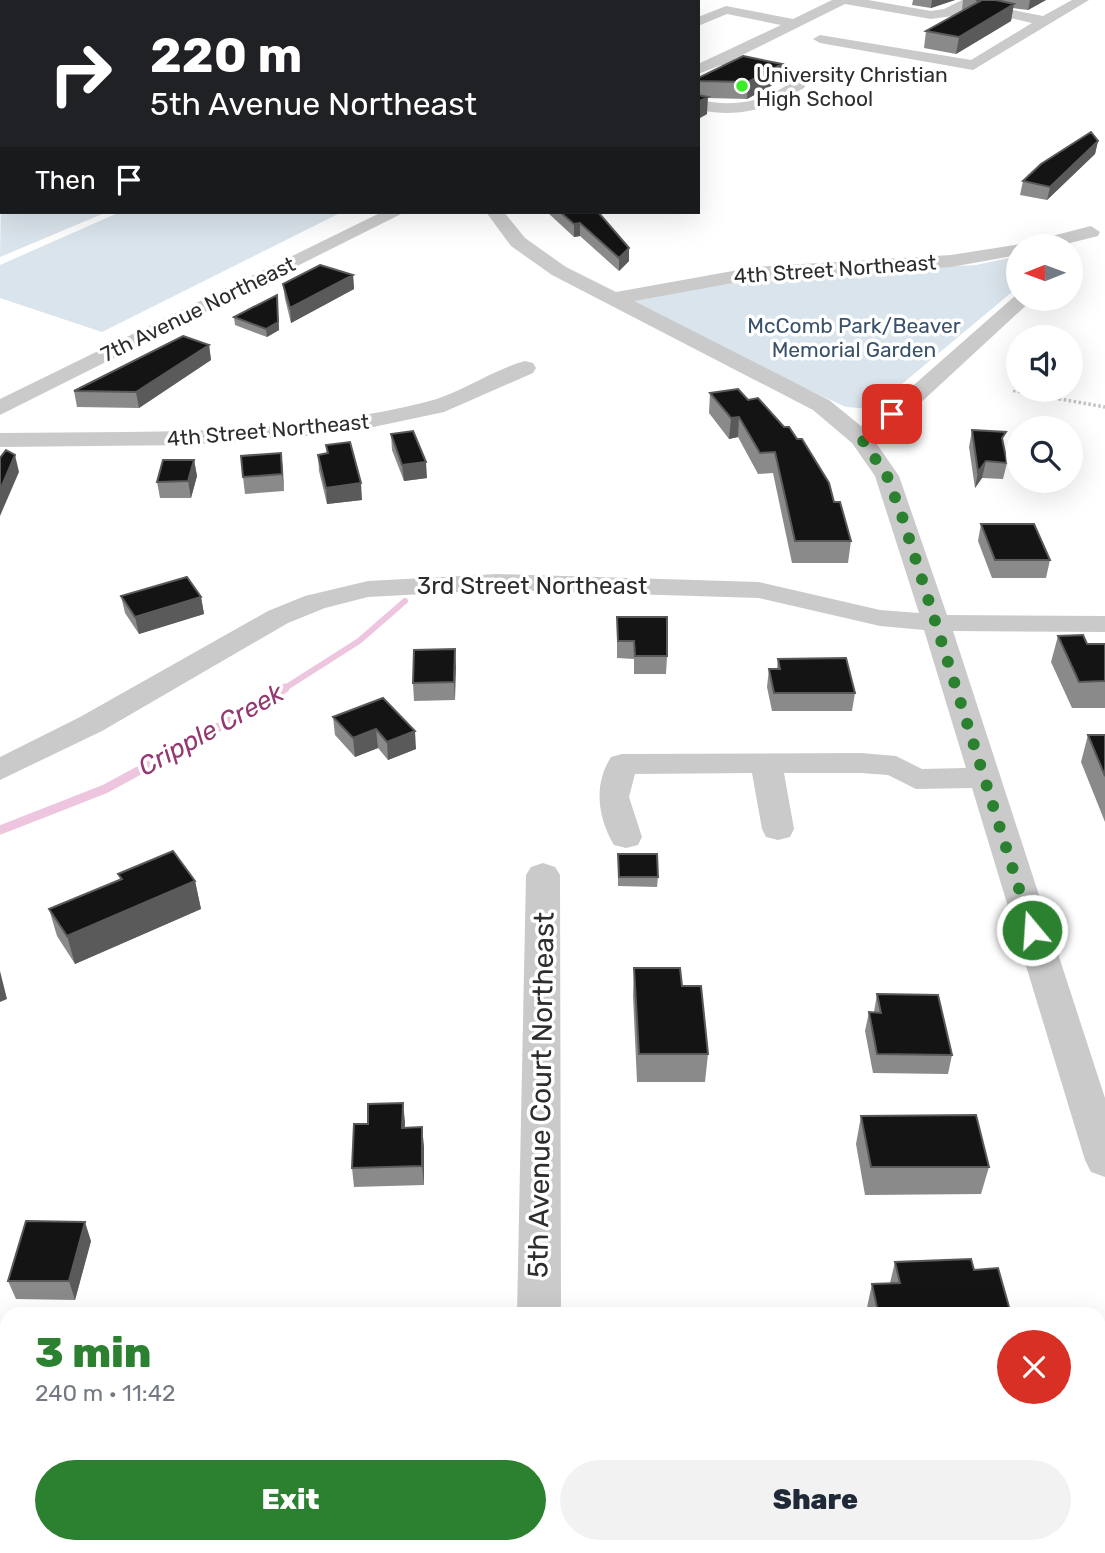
<!DOCTYPE html>
<html lang="en">
<head>
<meta charset="utf-8">
<style>
	body { margin:0; font-family:Rubik,sans-serif; background:#f2f2f3; color:#1f2937; height:100vh; display:flex; flex-direction:column; font-size:26px; white-space:nowrap }
	* { box-sizing:border-box; margin:0 }
	p { font-size:23px; color:#747a83 }
	.icon { flex:none; width:38px; height:38px; fill:none; stroke:currentColor; stroke-width:2; stroke-linecap:round; stroke-linejoin:round }
	.map { position:relative; flex:1; overflow:hidden }
	.panel { position:absolute; left:0px; top:1307px; width:1106px; height:247px; display:flex; flex-direction:column; background:#fff; border-radius:21px 21px 0 0; box-shadow:0 7px 28px #0002 }
	.panel>* { flex:none }
	.top-card { position:absolute; left:0px; top:0px; width:700px; height:214px; box-shadow:0 7px 28px #0002; background:#202124; color:#fff; overflow:hidden }
	.needle { width:46px; rotate:269deg }
	.tools { position:absolute; left:1006px; top:234px; display:grid; gap:14px }
	.tools a { display:grid; place-items:center; width:77px; height:77px; border-radius:50%; background:#fff; box-shadow:0 7px 28px #0002; font-size:35px }
	.pin { position:absolute; display:grid; place-items:center; width:60px; height:60px; color:#fff; margin:-30px; border-radius:14px; box-shadow:0 4px 10px #0006 }
	.me { position:absolute; width:77px; margin:-38px; rotate:342deg; stroke-linejoin:round; filter:drop-shadow(0 0 5px #0008) }
	.turn { display:flex; align-items:center; gap:24px; height:147px; padding:0 35px; font-size:32px }
	.turn .icon { width:91px; height:91px; stroke-width:2.5 }
	.turn b { display:block; font-size:49px; line-height:60px }
	.then { display:flex; align-items:center; height:66px; padding:0 35px; background:#0003; gap:14px; font-size:26px }
	.round { display:grid; place-items:center; flex:none; width:74px; height:74px; border-radius:37px; background:#f2f2f3 }
	.head { display:flex; align-items:center; justify-content:space-between; height:119px; padding:0 35px }
	h1 { font-size:42px; font-weight:800; line-height:52px; color:#2b8130 }
	.cta { display:flex; gap:14px; margin-top:auto; padding:14px 35px }
	.cta a { flex:1; height:80px; border-radius:42px; background:#2b8130; color:#fff; font-size:28px; font-weight:800; line-height:80px; text-align:center }
	.cta a+a { background:#f2f2f3; color:#1f2937 }
	.map>svg:first-child { display:block }
	.green { fill:#dae4ec }
	.lines { fill:none; stroke-linecap:round; stroke-linejoin:round }
	.stream-far1 { stroke:#edc5de; stroke-width:6 }
	.stream { stroke:#edc5de; stroke-width:9 }
	.path-far2 { stroke:#c4c4c4; stroke-width:2; stroke-dasharray:2 2; stroke-linecap:butt }
	.path-far1 { stroke:#c4c4c4; stroke-width:2.5; stroke-dasharray:2.5 2.5; stroke-linecap:butt }
	.path { stroke:#c4c4c4; stroke-width:3.5; stroke-dasharray:2.5 2.5; stroke-linecap:butt }
	.minor { fill:#cacaca; fill-rule:evenodd }
	.major { fill:#a5a5a5; fill-rule:evenodd }
	.wall { fill:#8a8a8a }
	.shaded-wall { fill:#5a5a5a }
	.building { fill:#141414; stroke:#5a5a5a; stroke-width:2 }
	.route { stroke:#2b8130; stroke-width:12; stroke-dasharray:0 21.6 }
	.poi-dot { fill:#39ed27; stroke:#fff; stroke-width:2.5 }
	.labels { text-anchor:middle; dominant-baseline:central; stroke-width:7; stroke-linejoin:round; paint-order:stroke }
	.far-poi-label { font-size:21px; fill:#2d2d2d; stroke:#fff; text-anchor:start }
	.far-street-label { font-size:21px; fill:#2d2d2d; stroke:#fff }
	.far-park-label { font-size:21px; fill:#39516b; stroke:#fff }
	.street-label { font-size:24px; fill:#2d2d2d; stroke:#fff }
	.water-label { font-size:26px; font-style:italic; fill:#933871; stroke:#fff }
	.near-street-label { font-size:28px; fill:#2d2d2d; stroke:#fff }
</style>
</head>
<body>
<div class="map">
<svg width="1105" height="1553" viewBox="0 0 1105 1553">
	<rect width="100%" height="100%" fill="#fff"/>
	<!-- green -->
	<path class="green" d="M2,144V212H107L0,257Z
		M120,212H342L102,332L0,298V265Z
		M1018,256V287L872,409L846,407L617,302L758,275L976,265Z"/>
	<g class="lines">
		<!-- stream-far1 -->
		<path class="stream-far1" d="M282,690L359,641L405,601"/>
		<!-- stream -->
		<path class="stream" d="M0,830L105,789L265,702L285,688"/>
		<!-- path-far2 -->
		<path class="path-far2" d="M508,0L517,2
			M449,2L454,0
			M644,2L647,0"/>
		<!-- path-far1 -->
		<path class="path-far1" d="M1013,391L1059,399"/>
		<!-- path -->
		<path class="path" d="M1049,397L1105,407"/>
		<!-- minor -->
		<path class="minor" d="M293,0H310L291,2Z
			M541,0H562L564,2H542Z
			M832,0H868L931,11L944,9L962,0H980L977,3L1043,16L1072,0H1089L973,70L820,43L813,39L820,35L971,60L1032,23L969,8L952,16L931,19L845,4L734,59L801,73L809,80L804,88C765,109 744,118 698,110V100C734,107 763,103 793,81L721,65L698,74V64L781,25L727,14L698,26V17L726,6L793,19Z
			M0,32H2V40H0Z
			M2,115V125L0,126V116Z
			M382,212H405L0,415V399Z
			M486,212H504L525,238L566,267L616,292L755,267L951,255L1021,244L1091,226L1100,232L1098,236L1054,247H1018V255L951,267L755,279L634,301L829,400L861,426L899,398L1016,295L1018,294V299H1033L915,408L874,440L899,476L947,615L1105,616V632L953,631L1105,1098V1177L1091,1172L1085,1160L972,788L916,789L888,775L861,773H784L794,829L790,837L778,840L766,837L762,829L752,773L635,774L629,797L642,837L638,845L626,848L614,845C598,818 593,785 611,757L622,754L861,753L896,756L922,769L966,768L924,630L880,626L759,598L497,590L368,597L325,608L288,623L102,731L0,780V757L80,717L268,611L305,596L368,581L497,574L759,582L880,610L919,613L875,476L852,443L813,410L552,275L511,246Z
			M525,361L533,363L536,368L533,373L444,412L345,433L189,445L0,447V433C141,431 288,437 426,402C460,394 491,370 525,361Z
			M543,863L555,867L560,875L561,1314H517L526,875L531,867Z"/>
		<!-- major -->
		<path class="major" d="M0,1373H7V1425H0Z
			M1099,1412H1105V1466H1099Z"/>
	</g>
	<!-- wall -->
	<path class="wall" d="M913,0H955L931,8L912,5Z
		M963,0H1046L1028,10L1013,8L1011,21L956,54L924,48L926,31L962,11Z
		M782,64L780,81L747,99L707,98V114L698,119V78Z
		M1098,141L1095,154L1047,200L1020,195L1023,181Z
		M547,212H598L629,261L619,271L580,236L574,237Z
		M353,275L354,289L291,323L285,299L283,284Z
		M277,295L279,330L267,337L235,325L234,317Z
		M209,345L211,360L139,408L77,407L74,391Z
		M738,389L834,502L851,541L848,563H792L773,473L758,474L738,437L729,439L709,413L710,393Z
		M972,430L1007,463L1003,479L982,478L975,488L969,447Z
		M391,434L427,478L404,481L392,450Z
		M326,445L362,500L327,504L319,471L318,455L327,454Z
		M281,453L284,491L245,494L243,477Z
		M194,460L197,476L191,498H160L157,482Z
		M981,524L1050,560L1046,578H992L978,541Z
		M121,596L201,597L204,614L139,634L125,613Z
		M617,617L667,656L666,674H634V659L617,658Z
		M1058,636L1087,644H1105V708H1072L1051,662Z
		M455,649V700L414,701L413,683Z
		M778,659L855,693L852,711H772L767,687L769,669H777Z
		M383,698L416,749L388,760L378,748L355,757L335,735L333,717Z
		M1088,735H1105V822L1081,762Z
		M618,854L658,877L657,887L618,886Z
		M118,874L195,881L201,909L75,964L57,936L49,909L120,879Z
		M634,968L682,986L708,1054L705,1082H637L633,996Z
		M877,994L952,1055L948,1074L873,1073L865,1031L869,1012H874Z
		M861,1116L989,1167L981,1194L865,1195L856,1144Z
		M405,1122L404,1128L424,1146V1185L354,1187L352,1168Z
		M91,1241L75,1300L16,1299L8,1281Z
		M895,1262L974,1270L1011,1314H867L866,1312L872,1284L890,1283Z"/>
	<!-- shaded-wall -->
	<path class="shaded-wall" d="M932,0H955L931,8Z
		M1030,0H1046L1028,10Z
		M1014,4L1011,21L956,54L959,37Z
		M782,64L780,81L747,99L748,82Z
		M708,97L707,114L698,119V102Z
		M1098,141L1095,154L1047,200L1050,187Z
		M580,223V236L574,237V224Z
		M629,248V261L619,271V258Z
		M353,275L354,289L291,323L290,308Z
		M277,295L279,330L267,337L266,329Z
		M209,345L211,360L139,408L136,392Z
		M739,417L738,437L729,439L731,418Z
		M281,453L283,469L284,491L282,474Z
		M15,455L19,472L0,516V490Z
		M194,460L197,476L191,498L188,481Z
		M986,461L982,478L975,488L978,472Z
		M426,462L427,478L404,481L402,465Z
		M361,483L362,500L327,504L326,488Z
		M201,597L204,614L139,634L135,617Z
		M455,649L456,667L455,700L454,682Z
		M376,729L378,748L355,757L353,738Z
		M415,731L416,749L388,760L387,742Z
		M195,881L201,909L75,964L67,936Z
		M0,971L7,999L0,1002Z
		M403,1103L405,1122L404,1147L402,1128Z
		M422,1127L424,1146V1185L422,1166Z
		M85,1222L91,1241L75,1300L69,1281Z
		M253,1547H263V1553H252Z
		M385,1547H389L388,1553H384Z"/>
	<!-- building -->
	<path class="building" d="M120,0H242L250,2H114Z
		M976,0H996L1014,4L959,37L926,31L980,1Z
		M743,56L782,64L748,82L698,81V78Z
		M698,95L708,97L698,102Z
		M1091,132L1098,141L1050,187L1023,181L1041,164Z
		M560,212H598L629,248L619,258L580,223L574,224Z
		M320,265L353,275L290,308L283,284Z
		M277,295L278,322L266,329L234,317Z
		M183,336L209,345L136,392L74,391Z
		M738,389L748,400L758,398L784,427H789L797,439H802L829,483L834,502H840L851,541H795L775,452L760,453L739,417L731,418L710,393Z
		M972,430L1006,432L1002,438L1007,463L986,461L978,472Z
		M413,431L426,462L402,465L391,434Z
		M350,442L361,483L326,488L318,455L328,453L326,445Z
		M6,450L15,455L0,490V458Z
		M281,453L282,474L243,477L241,456Z
		M163,460H194L188,481L157,482Z
		M981,524H1034L1050,560H995Z
		M187,577L201,597L135,617L121,596Z
		M617,617H667V656H635L634,641H618Z
		M1083,635L1087,644H1105V681L1079,682L1058,636Z
		M455,649L454,682L413,683L414,650Z
		M846,658L855,693H774L769,669H780L778,659Z
		M383,698L415,731L387,742L376,729L353,738L333,717Z
		M1088,735H1105V776Z
		M173,851L195,881L67,936L49,909L122,879L118,874Z
		M618,854H657L658,877H619Z
		M634,968H680L682,986H701L708,1054H639Z
		M877,994L938,995L952,1055L877,1054L869,1012L881,1013Z
		M403,1103L402,1128L422,1127V1166L352,1168L354,1124H368V1104Z
		M976,1115L989,1167H871L861,1116Z
		M26,1221L85,1222L69,1281H8Z
		M971,1259L974,1270L998,1268L1011,1314H905L904,1311L878,1312L872,1284L900,1283L895,1262Z
		M38,1547H253L252,1553H36Z
		M302,1547H385L384,1553H301Z
		M430,1547H530V1553H430Z"/>
	<g class="lines">
		<!-- route -->
		<path class="route" d="M892,414L861,438L887,476L903,519L1032,930"/>
	</g>
	<!-- markers -->
	<circle class="poi-dot" cx="742" cy="86" r="7"/>
	<g class="labels">
		<!-- far-poi labels -->
		<g class="far-poi-label">
			<text x="756" y="74">University Christian<tspan x="756" dy="24">High School</tspan></text>
		</g>
		<!-- far-street labels -->
		<g class="far-street-label">
			<text transform="translate(835 269) rotate(-4)">4th Street Northeast</text>
			<text transform="translate(198 309) rotate(-26)">7th Avenue Northeast</text>
			<text transform="translate(268 430) rotate(-5)">4th Street Northeast</text>
		</g>
		<!-- far-park labels -->
		<g class="far-park-label">
			<text x="854" y="325">McComb Park/Beaver<tspan x="854" dy="24">Memorial Garden</tspan></text>
		</g>
		<!-- street labels -->
		<g class="street-label">
			<text x="532" y="586">3rd Street Northeast</text>
		</g>
		<!-- water labels -->
		<g class="water-label">
			<text transform="translate(211 730) rotate(-29)">Cripple Creek</text>
		</g>
		<!-- near-street labels -->
		<g class="near-street-label">
			<text transform="translate(541 1095) rotate(-89)">5th Avenue Court Northeast</text>
		</g>
	</g>
</svg>
<div class="tools">
<a><svg class="needle" viewBox="-14 -14 28 28"><path d="M0-13l5 13h-10z" fill="#e53935"/><path d="M0 13l5-13h-10z" fill="#747a83"/></svg></a>
<a><svg class="icon" aria-label="sound" viewBox="0 0 24 24"><path d="M4 9h4l5-4v14l-5-4H4zM17 9q2 3 0 6"/></svg></a>
<a><svg class="icon" aria-label="search" viewBox="0 0 24 24"><circle cx="10" cy="10" r="6"/><path d="M15 15l6 6"/></svg></a>
</div>
<div class="pin" style="left:892px;top:414px;background:#d93025"><svg class="icon" aria-label="arrive" viewBox="0 0 24 24"><path d="M6 21V4h12l-3 4 3 4H6"/></svg></div>
<svg class="me" style="left:1032px;top:930px" viewBox="-20 -20 40 40"><circle r="17" fill="#2b8130" stroke="#fff" stroke-width="3"/><path d="M0-11L8 9 0 5-8 9z" fill="#fff"/></svg>
<div class="top-card">
<div class="turn"><svg class="icon" aria-label="right" viewBox="0 0 24 24"><path d="M7 20v-9h11M14 6l5 5-5 5"/></svg><div><b>220 m</b>5th Avenue Northeast</div></div>
<div class="then">Then<svg class="icon" aria-label="arrive" viewBox="0 0 24 24"><path d="M6 21V4h12l-3 4 3 4H6"/></svg></div>
</div>
<section class="panel">
<div class="head"><div><h1>3 min</h1><p>240 m · 11:42</p></div><a class="round" style="background:#d93025;color:#fff"><svg class="icon" aria-label="close" viewBox="0 0 24 24"><path d="M6 6l12 12M18 6L6 18"/></svg></a></div>
<div class="cta"><a>Exit</a><a>Share</a></div>
</section>
</div>
</body>
</html>
